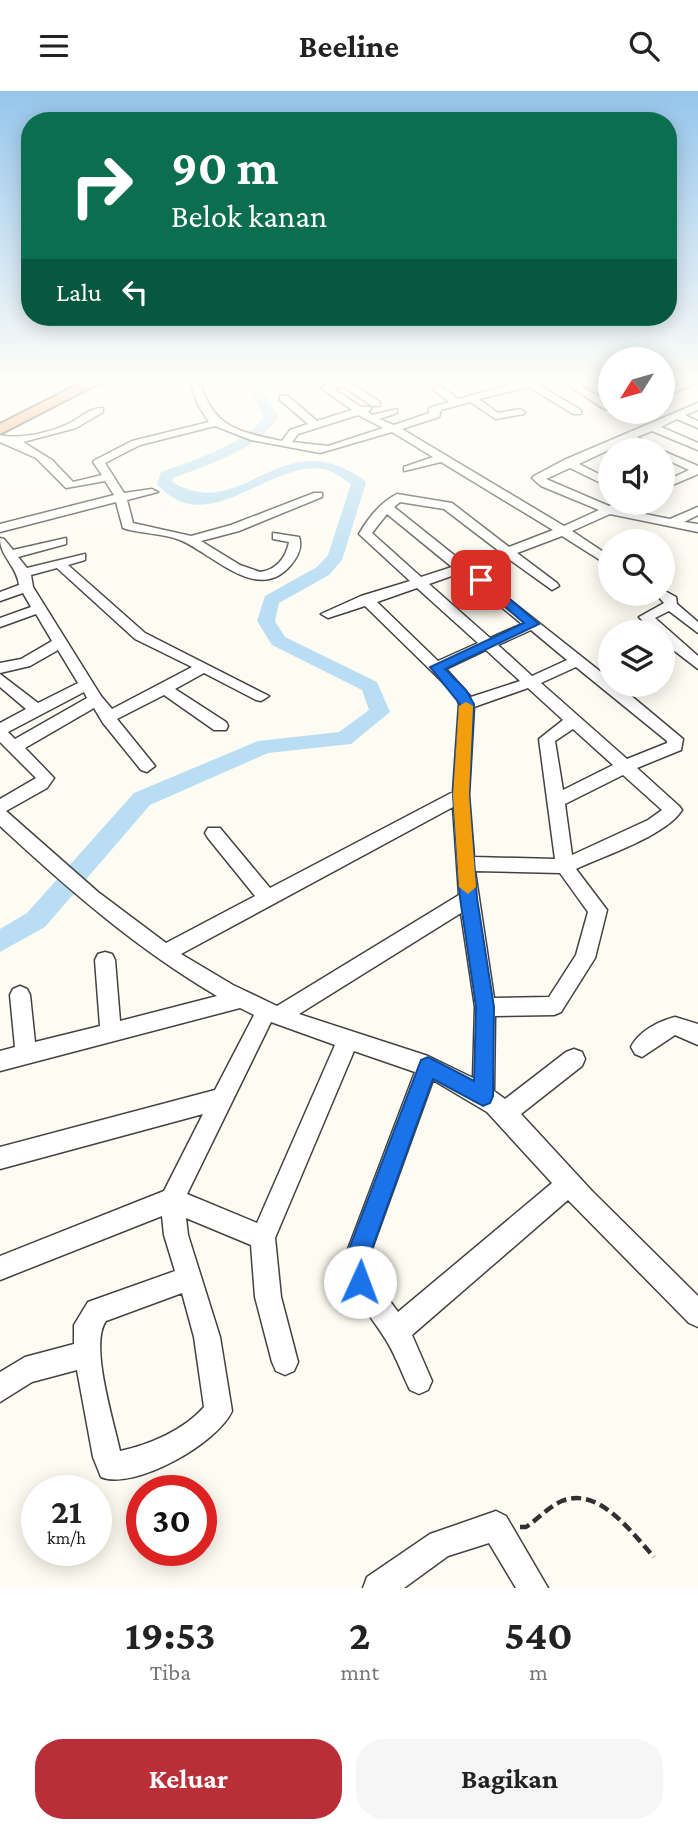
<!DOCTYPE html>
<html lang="id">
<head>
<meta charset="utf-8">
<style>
	body { margin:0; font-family:"Crimson Pro",serif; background:#f6f6f6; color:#222; height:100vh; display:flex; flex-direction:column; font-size:26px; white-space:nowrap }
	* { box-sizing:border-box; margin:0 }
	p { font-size:23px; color:#767676 }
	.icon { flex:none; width:38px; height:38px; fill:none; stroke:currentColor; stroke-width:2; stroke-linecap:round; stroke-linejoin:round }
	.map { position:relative; height:1497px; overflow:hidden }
	.side { display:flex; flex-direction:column; background:#fff; flex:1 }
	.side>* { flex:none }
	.top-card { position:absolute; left:21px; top:21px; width:656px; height:214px; border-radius:28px; box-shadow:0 4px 18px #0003; background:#0b6e4f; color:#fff; overflow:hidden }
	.needle { width:46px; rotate:233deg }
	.fabs { position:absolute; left:598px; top:256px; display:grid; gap:14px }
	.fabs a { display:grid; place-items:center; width:77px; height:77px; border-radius:50%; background:#fff; box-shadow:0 4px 18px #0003; font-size:35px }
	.speed { position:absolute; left:21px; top:1384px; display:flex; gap:14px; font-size:35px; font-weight:700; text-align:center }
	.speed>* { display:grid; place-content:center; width:91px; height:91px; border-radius:50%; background:#fff; box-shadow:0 4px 18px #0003; line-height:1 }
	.speed small { font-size:18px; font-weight:400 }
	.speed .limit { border:10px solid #d22; background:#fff; color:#111 }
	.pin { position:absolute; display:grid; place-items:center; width:60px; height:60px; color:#fff; margin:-30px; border-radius:14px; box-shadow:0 4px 10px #0006 }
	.me { position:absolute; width:77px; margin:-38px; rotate:2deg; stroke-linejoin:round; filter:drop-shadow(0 0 5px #0008) }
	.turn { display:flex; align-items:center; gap:24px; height:147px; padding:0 35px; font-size:32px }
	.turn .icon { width:91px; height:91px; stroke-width:2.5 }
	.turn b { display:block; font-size:49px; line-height:60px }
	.then { display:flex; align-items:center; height:66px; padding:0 35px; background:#0003; gap:14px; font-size:26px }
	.eta { display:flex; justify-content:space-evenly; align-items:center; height:119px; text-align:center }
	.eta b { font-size:42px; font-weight:700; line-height:49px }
	.cta { display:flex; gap:14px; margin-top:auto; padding:14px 35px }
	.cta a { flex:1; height:80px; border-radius:28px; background:#b92e37; color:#fff; font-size:28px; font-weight:700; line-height:80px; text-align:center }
	.cta a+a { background:#f6f6f6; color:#222 }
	header { display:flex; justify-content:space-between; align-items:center; height:91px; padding:0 35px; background:#fff; font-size:32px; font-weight:700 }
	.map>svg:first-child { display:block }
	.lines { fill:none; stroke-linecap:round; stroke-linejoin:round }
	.river { fill:#b9def3; fill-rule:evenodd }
	.minor-casing { stroke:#424242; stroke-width:3 }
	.highway-casing { stroke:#202020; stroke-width:4 }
	.path { stroke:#313131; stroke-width:4.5; stroke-dasharray:10 5; stroke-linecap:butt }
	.minor { fill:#fff; fill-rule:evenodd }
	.highway { fill:#ec9f62; fill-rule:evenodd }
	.route { fill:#1a73e8; stroke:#114b97; stroke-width:2 }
	.slow { fill:#f59e0b }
</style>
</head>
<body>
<header><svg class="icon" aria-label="menu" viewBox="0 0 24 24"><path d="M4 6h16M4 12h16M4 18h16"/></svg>Beeline<svg class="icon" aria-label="search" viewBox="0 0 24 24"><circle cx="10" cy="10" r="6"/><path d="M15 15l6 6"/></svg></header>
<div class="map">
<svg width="698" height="1497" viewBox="0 0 698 1497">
	<rect width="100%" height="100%" fill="#fefcf2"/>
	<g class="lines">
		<!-- river -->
		<path class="river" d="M244,290H257L278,325C259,358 208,374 173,387L172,391C243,434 281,329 364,389L366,392L342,469L329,484L279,512L275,530L285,546L377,591L390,621L351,653L268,662L150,714L45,836L0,861V838L27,822L134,702L258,650L339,641L369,619L362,599L272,554L257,530L265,505L317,476L328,464L351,393C343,387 333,380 323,378C270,368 208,451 157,393L161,381C190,371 249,351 264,325Z"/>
		<defs>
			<path id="minor" d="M190,290H200C212,337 240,341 282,350L290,339L308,333L280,309V305H288L317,330L352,319L321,297C343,282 360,298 380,311V315H372L342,295L334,298L361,316H370L371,318L368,321L372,324L397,318V322L379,328L394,334L429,322V317L449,311L434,299V295H440L458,308L513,293L553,290L539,294L581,319V323H573L529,296L479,308L498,322L520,318L525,321L524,323L496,328L470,311L441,319L439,326L402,338L564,435L599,419L541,395L532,387L534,385L564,369L698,312V319L685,324L698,330V337L677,328L661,336L698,352V359L652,340L637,346L660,359H646L628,350L579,373L611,389V397L570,377L546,388L609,415L614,413L619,418L670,428L698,416V424L684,431L698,433V441L610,423L572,440L611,466V476L562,445L517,462L557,492L559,495L552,499L506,466L471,478L611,589V593H617L683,648L681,659L637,677L679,715L682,719C666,745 603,765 576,778L607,819L595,867L561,921L554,924L495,925L494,1000L505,1008L566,961L574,958L582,961L585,968L582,975L521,1023L592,1100L698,1205V1236L689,1232L568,1109L412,1244L432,1290L428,1299L419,1303L410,1299C402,1283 396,1265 386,1249C369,1221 347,1201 345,1166L415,981L354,960L275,1147L281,1206L298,1271L294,1280L285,1284L276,1280L272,1271L255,1206L251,1154L186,1127L188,1144L220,1246L232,1320C218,1352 134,1400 101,1386L93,1366L77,1279L32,1291L0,1311V1281L25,1266L74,1253V1234L88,1211L175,1180L164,1144L162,1125L0,1189V1165L164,1100L203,1023L0,1078V1056L215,999L254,924L240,917L0,980V960L15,956L10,904L13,898L20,895L27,898L30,904L35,951L100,935L95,869L98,863L105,861L112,863L115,869L120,930L217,905C137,858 68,798 0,735V708L36,687L0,651V632L26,618L0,596V583L38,612L78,592L58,559L30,575L0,582V572L21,568L52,550L36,523L0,536V527L31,516L23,502L0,510V501L19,494C17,475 0,466 0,447L4,448L13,459L66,447V453L18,466L27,477L85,463V469L68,474L145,542L269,605L261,610L256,609L204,582L175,598L226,631L228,635L226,639H214L164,604L117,628L155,675L147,681L141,679L103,632L94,617L25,657L54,687L47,697L6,720L98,801L166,852L255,805L208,747L205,742L208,737H220L270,797L453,701L459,613L456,604L365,515L328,527L321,523L361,505L410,490L359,443C368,427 381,411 397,403L452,412L509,456L553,439L441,371L404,380V376L433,366L392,341L320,362L251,349L215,335L140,354L105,372L124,402L152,398L158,401L127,409L133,432L191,445L231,434L314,402H322V406L239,440L201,450L240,474L260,481C276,479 286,467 289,451L273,448V442L299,446C303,457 297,467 290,475C257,513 212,462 180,449C162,442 141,443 123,437L116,411L0,441V433L114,404L105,390L66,397L36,367L0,351V344C20,349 53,341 72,331C82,325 92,316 103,317V321L76,337L23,351L52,369L73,391L102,384L93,371L95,369L132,350L209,331L198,314ZM358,324L383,337L328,355L292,351L298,343ZM400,411L444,418L499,460L464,472L394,416ZM387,423L452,476L421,486L372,442ZM57,477L135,548L192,576L112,618L101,605L33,496L31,484ZM460,482L522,533L490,547L429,493ZM417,497L478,552L438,570L377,511ZM531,539L567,569L532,585L498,554ZM486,559L520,590L471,606L446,578ZM576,576L667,650V652L627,668L541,592ZM528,597L563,629L539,648L555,768L474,766L469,704L474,616ZM84,601L87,607L15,648L8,641ZM573,638L613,674L563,699L555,650ZM623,684L662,719L648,729L572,764L565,713ZM453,716L459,804L277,915L233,894L181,863ZM475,780L560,782L588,821L576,864L549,906L494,907ZM461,822L475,916L473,987L428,965L299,923ZM271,931L335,954L257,1132L187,1103ZM433,989L487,1021L552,1092L398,1221L373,1187L369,1166ZM182,1202L194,1246L204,1316C184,1339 149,1354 120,1360C114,1331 89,1253 106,1230Z
				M562,290H574L611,313V318H604Z
				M685,290L698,291L663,307V300Z
				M663,360L698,375V383L663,398V391L689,379L663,367Z
				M663,499L676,506L677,513L698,531V542L669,520L655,527L698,565V578L663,551V541H653L639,526L664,512L655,502H663Z
				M675,926L698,933V954L675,944L642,966L635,963L631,956C639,940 659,930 675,926Z
				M496,1420L506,1425L548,1497H516L489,1452L448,1465L404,1497H363L367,1486L430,1443Z"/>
			<path id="highway" d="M85,290H103L0,343V333Z"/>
		</defs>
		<!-- minor casing -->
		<use href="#minor" class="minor-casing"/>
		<!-- highway casing -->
		<use href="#highway" class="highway-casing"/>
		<!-- path -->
		<path class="path" d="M520,1436H526C538,1428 548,1416 562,1410C599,1395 632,1442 654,1466"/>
		<!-- minor -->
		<use href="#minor" class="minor"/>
		<!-- highway -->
		<use href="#highway" class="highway"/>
	</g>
	<!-- sky -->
	<linearGradient id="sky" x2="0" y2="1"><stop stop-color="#95c5ec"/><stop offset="0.58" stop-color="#fffef9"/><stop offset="1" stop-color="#fffef9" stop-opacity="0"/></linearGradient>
	<rect width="698" height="500" fill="url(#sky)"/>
	<!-- route -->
	<path class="route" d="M477,487H485L539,533L445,578L466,599L474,613L469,704L477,807L494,916L493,1005L490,1012L483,1015L433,988L369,1166L371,1191L368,1199L360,1202L352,1199L346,1166L421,969L428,966L434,969L474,990L476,916L460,807L453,704L460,613L430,576L524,532L477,492Z"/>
	<!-- slow -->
	<path class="slow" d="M466,611L473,615L469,704L476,796L468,803L459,796L453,704L459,615Z"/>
</svg>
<div class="fabs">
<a><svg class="needle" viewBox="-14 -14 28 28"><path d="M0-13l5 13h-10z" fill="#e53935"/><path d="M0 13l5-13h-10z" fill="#767676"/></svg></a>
<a><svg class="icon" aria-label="sound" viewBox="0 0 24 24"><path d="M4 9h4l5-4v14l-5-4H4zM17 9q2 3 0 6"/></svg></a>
<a><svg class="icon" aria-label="search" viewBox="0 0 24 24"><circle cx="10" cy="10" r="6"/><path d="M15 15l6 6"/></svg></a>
<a><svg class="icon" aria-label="layers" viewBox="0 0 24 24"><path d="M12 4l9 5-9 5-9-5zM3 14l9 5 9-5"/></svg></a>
</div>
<div class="speed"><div>21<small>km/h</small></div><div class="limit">30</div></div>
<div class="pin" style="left:481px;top:489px;background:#d93025"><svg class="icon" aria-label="arrive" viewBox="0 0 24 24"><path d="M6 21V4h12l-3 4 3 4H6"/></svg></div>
<svg class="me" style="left:360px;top:1191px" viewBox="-20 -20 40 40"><circle r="19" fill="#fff"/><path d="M0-13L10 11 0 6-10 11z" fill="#1a73e8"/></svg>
<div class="top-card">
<div class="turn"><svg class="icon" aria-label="right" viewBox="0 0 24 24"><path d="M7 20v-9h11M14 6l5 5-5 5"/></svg><div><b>90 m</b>Belok kanan</div></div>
<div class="then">Lalu<svg class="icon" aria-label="left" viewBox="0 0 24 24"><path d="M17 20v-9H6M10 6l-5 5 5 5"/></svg></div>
</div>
</div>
<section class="side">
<div class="eta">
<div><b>19:53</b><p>Tiba</p></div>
<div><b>2</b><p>mnt</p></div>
<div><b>540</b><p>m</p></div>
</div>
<div class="cta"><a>Keluar</a><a>Bagikan</a></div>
</section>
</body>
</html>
